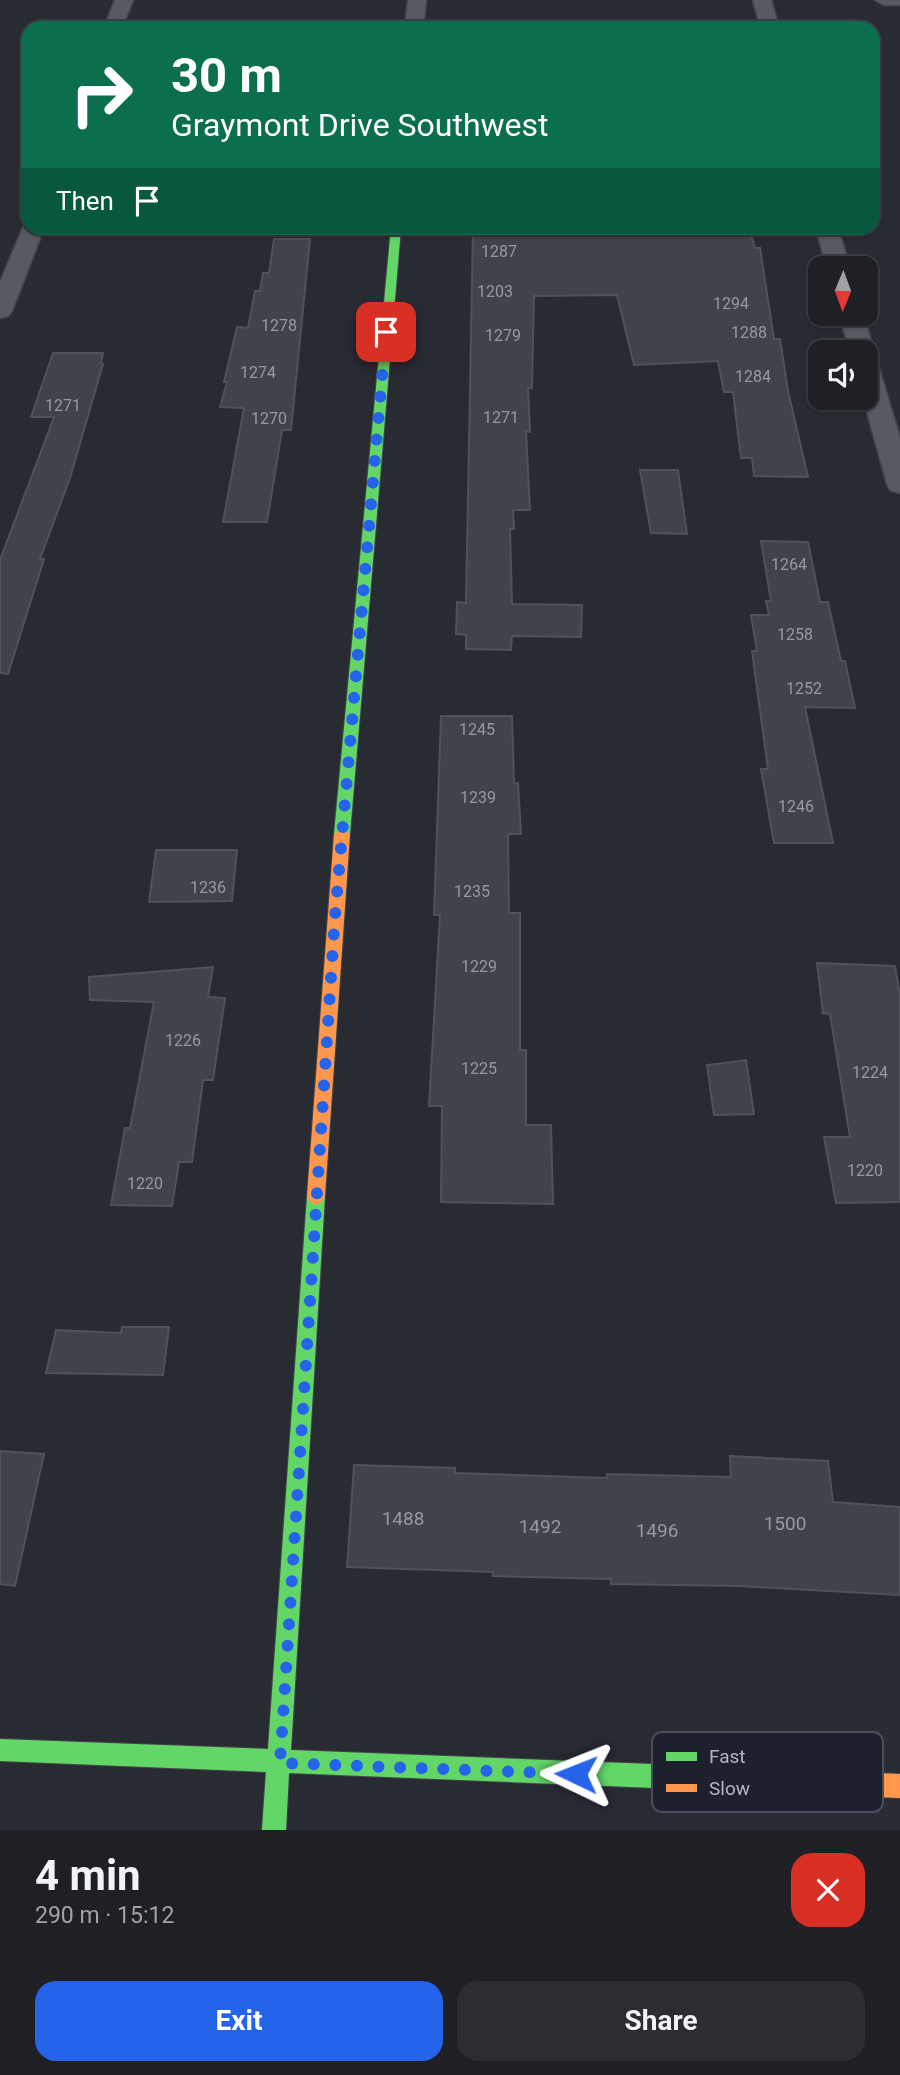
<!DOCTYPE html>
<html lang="en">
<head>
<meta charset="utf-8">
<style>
	body { margin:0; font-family:Roboto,sans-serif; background:#2c2d32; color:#f1f3f6; height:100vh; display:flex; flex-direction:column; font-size:26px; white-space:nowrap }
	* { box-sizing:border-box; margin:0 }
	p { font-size:23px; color:#a1a3a7 }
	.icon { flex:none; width:38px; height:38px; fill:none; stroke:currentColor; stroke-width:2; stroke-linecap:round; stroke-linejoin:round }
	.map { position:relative; height:1830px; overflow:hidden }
	.panel { display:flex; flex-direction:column; background:#1f2026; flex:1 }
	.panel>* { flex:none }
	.top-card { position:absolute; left:21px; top:21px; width:859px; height:214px; border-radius:21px; box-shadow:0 2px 5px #0004,0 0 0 2px #3c3e43; background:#0b6e4f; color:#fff; overflow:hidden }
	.needle { width:46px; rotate:181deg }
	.fabs { position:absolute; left:808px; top:256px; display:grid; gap:14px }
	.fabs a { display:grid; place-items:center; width:70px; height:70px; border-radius:14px; background:#1f2026; box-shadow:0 2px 5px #0004,0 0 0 2px #3c3e43; font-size:35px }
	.pin { position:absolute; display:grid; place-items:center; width:60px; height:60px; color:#fff; margin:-30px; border-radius:14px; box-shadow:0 4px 10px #0006 }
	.me { position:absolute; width:77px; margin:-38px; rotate:272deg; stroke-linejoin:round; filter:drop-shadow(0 0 5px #0008) }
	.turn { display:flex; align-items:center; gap:24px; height:147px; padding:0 35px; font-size:32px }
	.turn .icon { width:91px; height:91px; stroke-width:2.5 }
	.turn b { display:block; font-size:49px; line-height:60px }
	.then { display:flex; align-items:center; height:66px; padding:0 35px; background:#0003; gap:14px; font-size:26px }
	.round { display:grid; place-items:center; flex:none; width:74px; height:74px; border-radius:21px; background:#2c2d32 }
	.overview { display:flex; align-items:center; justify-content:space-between; height:119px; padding:0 35px }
	h1 { font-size:42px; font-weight:700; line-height:52px }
	.cta { display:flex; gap:14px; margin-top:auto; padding:14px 35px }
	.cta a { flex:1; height:80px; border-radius:21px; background:#2563eb; color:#fff; font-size:28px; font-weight:700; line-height:80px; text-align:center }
	.cta a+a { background:#2c2d32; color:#f1f3f6 }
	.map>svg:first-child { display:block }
	.building { fill:#41434a; stroke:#50525b; stroke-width:2 }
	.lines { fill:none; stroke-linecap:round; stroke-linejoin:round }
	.street-casing { stroke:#45464c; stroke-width:3 }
	.fast-casing { stroke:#45464c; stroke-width:2 }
	.slow-casing { stroke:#45464c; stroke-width:2 }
	.street { fill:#585a61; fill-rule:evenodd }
	.fast { fill:#63d668; fill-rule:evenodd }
	.slow { fill:#ff974d; fill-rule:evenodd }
	.route { stroke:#2563eb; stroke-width:12; stroke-dasharray:0 21.6 }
	.labels { text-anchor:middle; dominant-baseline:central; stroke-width:7; stroke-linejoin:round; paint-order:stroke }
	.number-label { font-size:16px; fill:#9698a6 }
	.near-number-label { font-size:19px; fill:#9698a6 }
	.key { fill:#1d202d; stroke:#4a4d5a; stroke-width:2 }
	.key-label { font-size:19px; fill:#b2b5c4 }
</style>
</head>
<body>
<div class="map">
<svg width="900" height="1830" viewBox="0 0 900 1830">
	<rect width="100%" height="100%" fill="#292b33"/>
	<!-- building -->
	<path class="building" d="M473,228H520V230L749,228L755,248H760L774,339H780L788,391L808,477L754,476L752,458H741L733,392H724L718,361L634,365L617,295L534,296L532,388H528L530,432L526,431L530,510H513L514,529H510L512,604L582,605L581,637L512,636L511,650L466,649V635L456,634L457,602L466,603Z
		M274,239H310L291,430H282L267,522H223L244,408L220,407L227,382H224L237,327L248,328L255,291H260L263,273H269Z
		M53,353H103L101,363L103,364L70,478L40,559H44L8,674L0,673V560L54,417H31Z
		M640,470H678L687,534L651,533Z
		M761,541L808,542L820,602H828L841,661H845L855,708L805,707L833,843H774L761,769H768L752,651H757L751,615H769L766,601H771Z
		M441,716H512L514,783H518L521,834H508L509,913H520V1050H526V1125H551L553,1204L441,1202L442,1106H429L440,915H434Z
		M156,850H237L232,901L149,902Z
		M817,963L895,966L900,996V1202L836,1203L824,1137H850L830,1014L823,1013Z
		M213,967L208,997L225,998L213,1080H203L192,1162H179L172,1206L111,1205L125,1128H130L154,1002L90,1000L89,977Z
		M746,1060L754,1114L714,1115L707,1065Z
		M122,1327H169L163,1375L46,1373L56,1330L121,1333Z
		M0,1451L44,1454L15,1586L0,1584Z
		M730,1456L828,1461L833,1502L900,1507V1595L739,1586L611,1584V1579L493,1576V1572L347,1567L354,1465L455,1468V1473L607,1478V1474L731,1477Z"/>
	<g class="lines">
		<defs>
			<path id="street" d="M115,0H133L122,28H104Z
				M408,0H426L423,28H405Z
				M753,0H771L779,28H761Z
				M875,0H900V5H884Z
				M25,223H28V228H44L12,311L8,316L0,318V282Z
				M816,228H838L850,268H827Z
				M839,313H863L874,352L868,358L875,360L878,365L900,438V493L890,490L887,484L863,397H866V352H850Z"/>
			<path id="fast" d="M391,228H401L350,834L342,840L334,834Z
				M316,1187L322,1190L325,1196L291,1750L729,1767L737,1771L741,1779L737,1787L729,1791L289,1773L286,1830H262L266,1772L0,1761V1739L268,1749L307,1196L310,1190Z"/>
			<path id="slow" d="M342,828L350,834L325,1196L322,1202L316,1205L310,1202L307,1196L334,834Z
				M729,1767L900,1774V1798L729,1791L721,1787L717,1779L721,1771Z"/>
		</defs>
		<!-- street casing -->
		<use href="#street" class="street-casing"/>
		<!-- fast casing -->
		<use href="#fast" class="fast-casing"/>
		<!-- slow casing -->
		<use href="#slow" class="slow-casing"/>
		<!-- street -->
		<use href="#street" class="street"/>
		<!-- fast -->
		<use href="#fast" class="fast"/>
		<!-- slow -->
		<use href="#slow" class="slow"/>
	</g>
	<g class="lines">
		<!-- route -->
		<path class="route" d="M386,332L335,916L280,1763L576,1774"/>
	</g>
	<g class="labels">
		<!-- number labels -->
		<g class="number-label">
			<text x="499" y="251">1287</text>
			<text x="495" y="291">1203</text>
			<text x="731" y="303">1294</text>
			<text x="279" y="325">1278</text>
			<text x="749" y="332">1288</text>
			<text x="503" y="335">1279</text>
			<text x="258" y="372">1274</text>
			<text x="753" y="376">1284</text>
			<text x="63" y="405">1271</text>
			<text x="501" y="417">1271</text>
			<text x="269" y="418">1270</text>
			<text x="789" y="564">1264</text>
			<text x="795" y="634">1258</text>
			<text x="804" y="688">1252</text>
			<text x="477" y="729">1245</text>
			<text x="478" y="797">1239</text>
			<text x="796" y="806">1246</text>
			<text x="208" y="887">1236</text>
			<text x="472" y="891">1235</text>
			<text x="479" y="966">1229</text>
			<text x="183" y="1040">1226</text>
			<text x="479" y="1068">1225</text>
			<text x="870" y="1072">1224</text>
			<text x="865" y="1170">1220</text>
			<text x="145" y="1183">1220</text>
		</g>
		<!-- near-number labels -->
		<g class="near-number-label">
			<text x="403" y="1518">1488</text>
			<text x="785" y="1523">1500</text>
			<text x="540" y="1526">1492</text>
			<text x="657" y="1530">1496</text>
		</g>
	</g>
	<!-- legend -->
	<rect x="652" y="1732" width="231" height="80" rx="10" class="key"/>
	<rect x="666" y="1752" width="31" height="9" fill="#63d668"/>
	<rect x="666" y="1784" width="31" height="8" fill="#ff974d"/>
	<g class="key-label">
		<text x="709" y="1763">Fast</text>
		<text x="709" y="1795">Slow</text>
	</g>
</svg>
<div class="fabs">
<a><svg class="needle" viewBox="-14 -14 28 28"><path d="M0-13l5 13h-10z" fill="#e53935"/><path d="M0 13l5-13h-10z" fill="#a1a3a7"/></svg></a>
<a><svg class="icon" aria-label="sound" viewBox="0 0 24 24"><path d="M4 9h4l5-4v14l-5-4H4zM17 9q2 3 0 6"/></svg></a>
</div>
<div class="pin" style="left:386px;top:332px;background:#d93025"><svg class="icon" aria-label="arrive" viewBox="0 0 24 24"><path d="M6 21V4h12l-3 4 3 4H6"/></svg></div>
<svg class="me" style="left:576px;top:1774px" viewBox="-20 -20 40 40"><path d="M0-17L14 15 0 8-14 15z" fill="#2563eb" stroke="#fff" stroke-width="4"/></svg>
<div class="top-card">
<div class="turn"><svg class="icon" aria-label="right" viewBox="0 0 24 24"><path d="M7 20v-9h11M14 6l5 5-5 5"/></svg><div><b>30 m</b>Graymont Drive Southwest</div></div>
<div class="then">Then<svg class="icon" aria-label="arrive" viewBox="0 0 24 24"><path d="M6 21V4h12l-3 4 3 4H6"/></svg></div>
</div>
</div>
<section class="panel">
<div class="overview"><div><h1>4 min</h1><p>290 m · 15:12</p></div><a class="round" style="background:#d93025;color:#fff"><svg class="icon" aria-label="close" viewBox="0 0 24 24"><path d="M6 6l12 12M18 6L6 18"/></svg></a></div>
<div class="cta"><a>Exit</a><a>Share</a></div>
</section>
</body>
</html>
